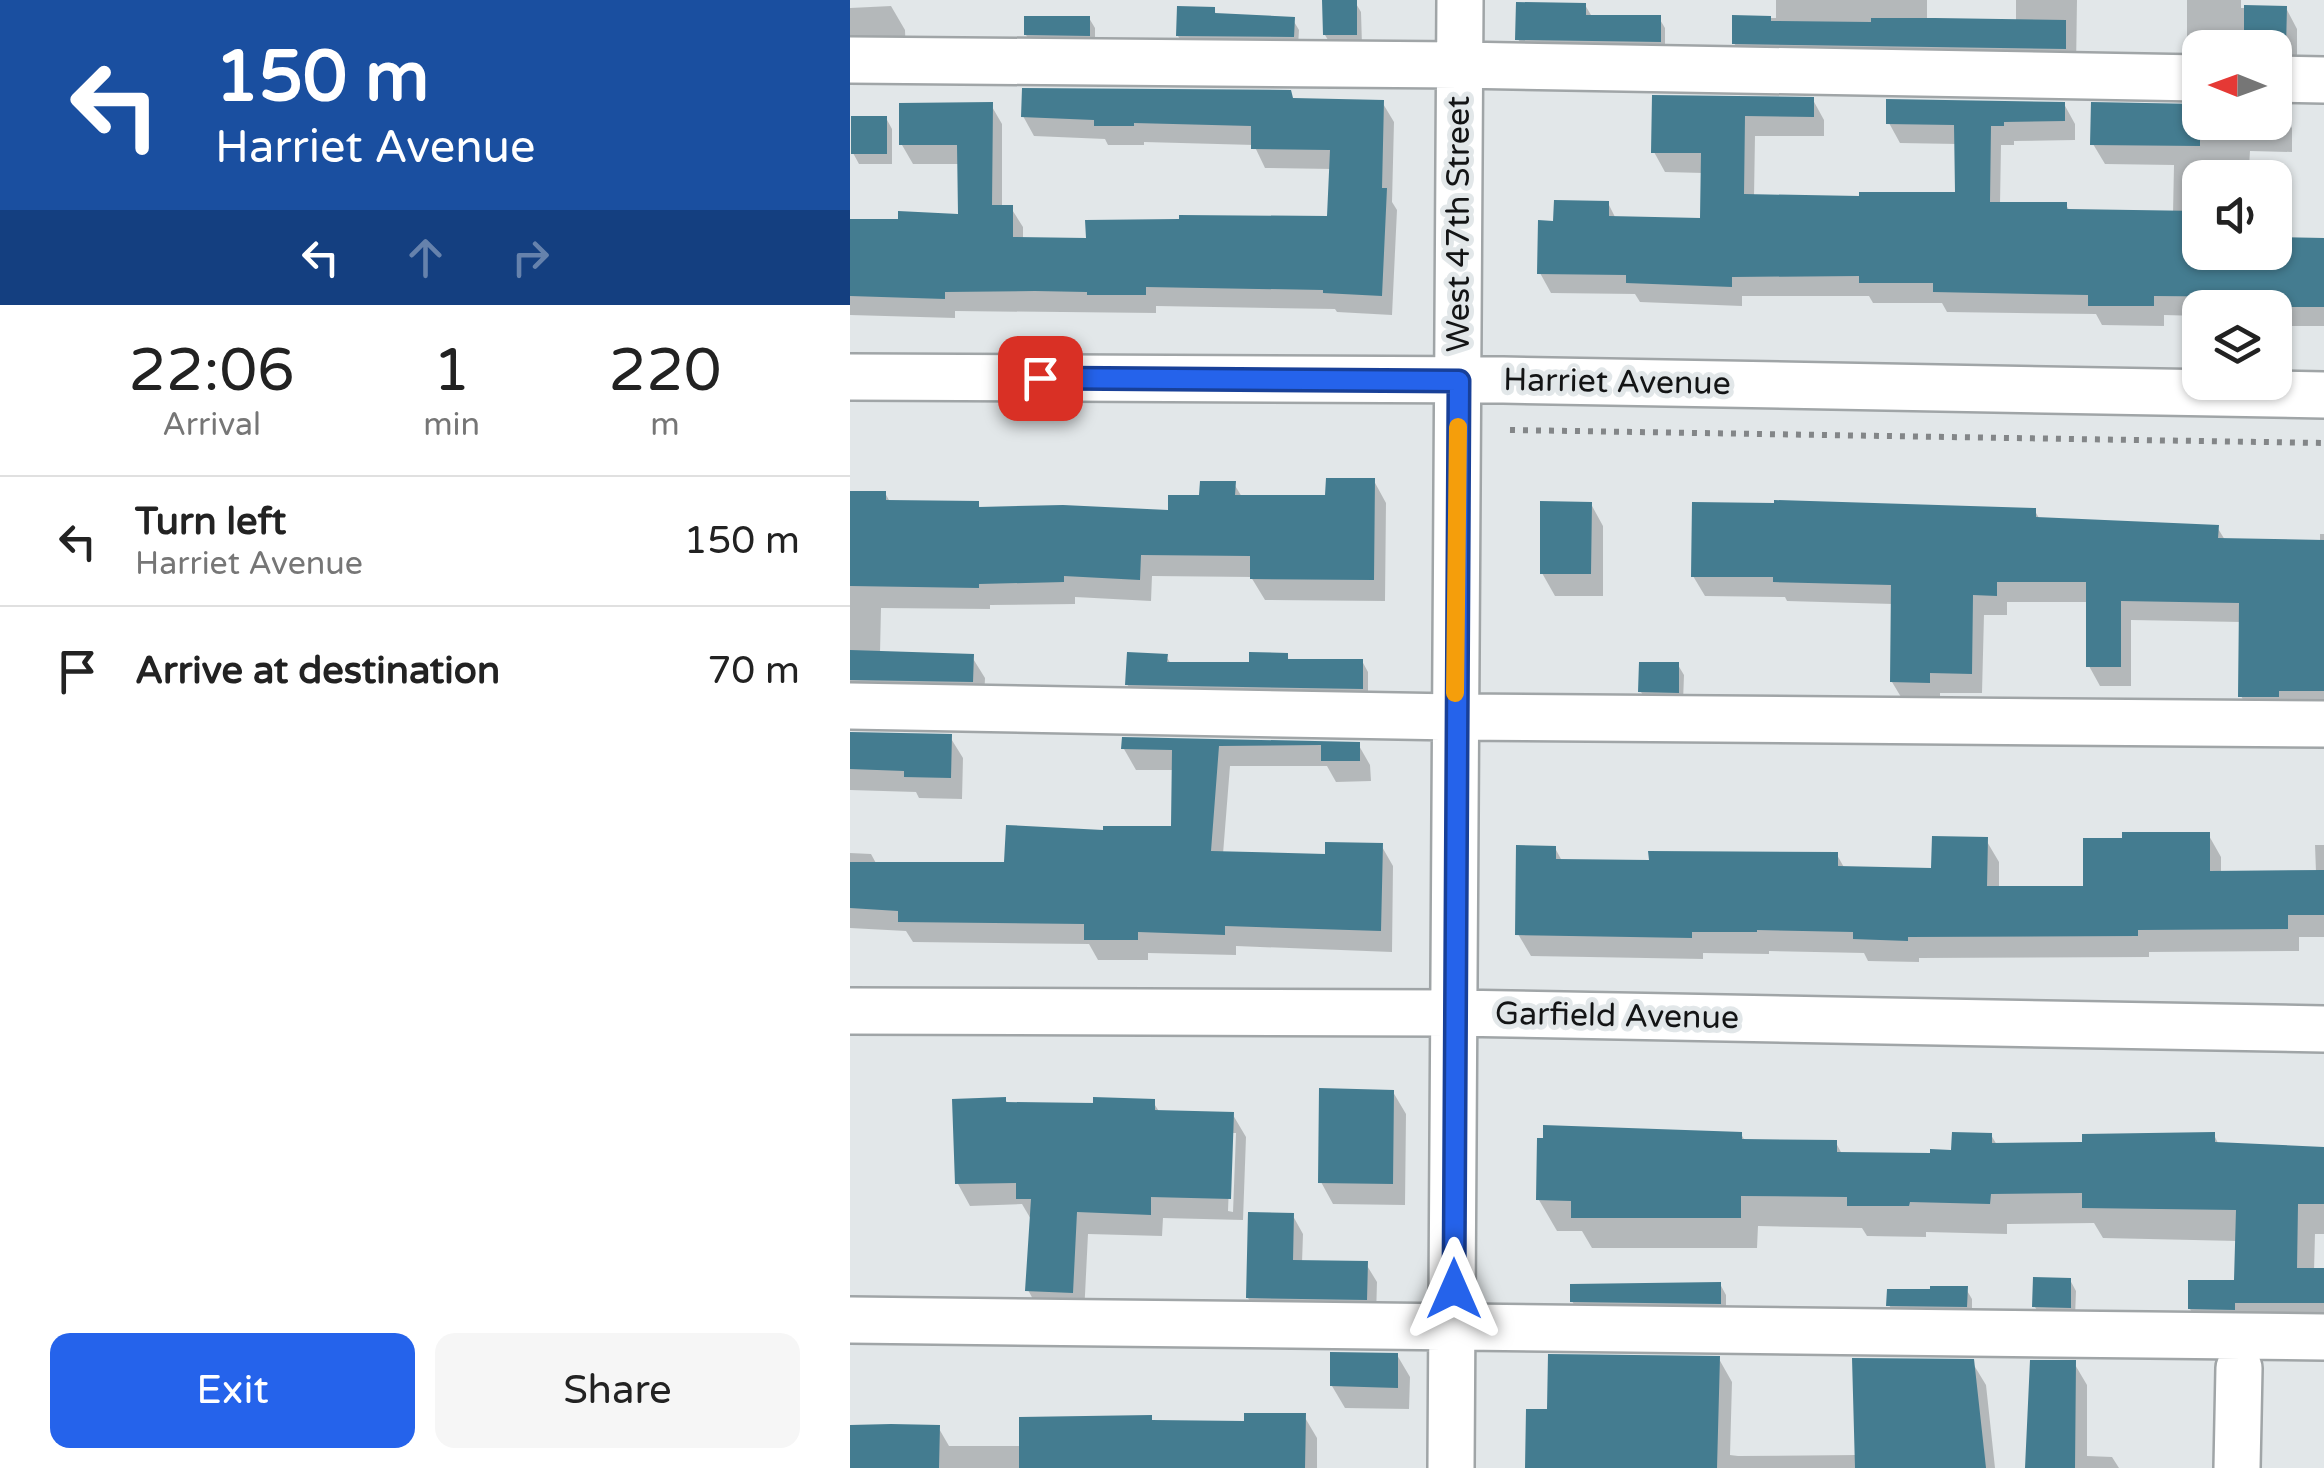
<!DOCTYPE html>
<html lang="en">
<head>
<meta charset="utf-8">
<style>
	body { margin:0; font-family:"Varela Round",sans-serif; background:#f6f6f6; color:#222; height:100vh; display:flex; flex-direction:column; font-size:38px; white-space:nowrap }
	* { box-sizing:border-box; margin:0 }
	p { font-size:32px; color:#767676 }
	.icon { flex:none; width:55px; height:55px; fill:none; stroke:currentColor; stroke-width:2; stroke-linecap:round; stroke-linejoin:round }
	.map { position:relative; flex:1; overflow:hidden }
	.drawer { display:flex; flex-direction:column; background:#fff; width:850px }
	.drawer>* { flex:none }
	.guide { background:#1a4fa0; color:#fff; overflow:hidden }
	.needle { width:65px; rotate:271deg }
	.fabs { position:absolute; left:1332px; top:30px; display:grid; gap:20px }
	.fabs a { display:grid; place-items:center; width:110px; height:110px; border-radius:20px; background:#fff; box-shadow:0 2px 8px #0004; font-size:50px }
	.pin { position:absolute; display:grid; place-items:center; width:85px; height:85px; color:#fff; margin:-42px; border-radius:20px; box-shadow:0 5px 15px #0006 }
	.me { position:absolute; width:110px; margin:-55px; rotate:0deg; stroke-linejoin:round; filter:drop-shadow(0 0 8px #0008) }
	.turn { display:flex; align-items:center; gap:35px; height:210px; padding:0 50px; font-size:45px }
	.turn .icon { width:130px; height:130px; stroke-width:2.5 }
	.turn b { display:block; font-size:70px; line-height:85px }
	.lanes { display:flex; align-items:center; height:95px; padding:0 50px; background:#0003; justify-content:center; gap:50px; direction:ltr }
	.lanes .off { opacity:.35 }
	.eta { display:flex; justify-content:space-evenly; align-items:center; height:170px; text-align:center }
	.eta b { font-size:60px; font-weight:600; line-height:70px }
	.button { display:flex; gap:20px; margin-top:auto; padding:20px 50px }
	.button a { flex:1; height:115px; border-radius:20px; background:#2563eb; color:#fff; font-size:40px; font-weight:600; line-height:115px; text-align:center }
	.button a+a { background:#f6f6f6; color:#222 }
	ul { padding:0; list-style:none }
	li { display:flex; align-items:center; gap:30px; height:130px; padding:0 50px; border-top:2px solid #e0e0e0 }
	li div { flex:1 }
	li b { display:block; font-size:38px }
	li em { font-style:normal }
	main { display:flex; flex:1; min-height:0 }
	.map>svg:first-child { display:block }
	.shadow { fill:#0003; fill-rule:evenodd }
	.building { fill:#447c90 }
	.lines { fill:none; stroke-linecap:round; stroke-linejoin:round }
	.minor-casing { stroke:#a0a5a7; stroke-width:50 }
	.path { stroke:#838688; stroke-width:6; stroke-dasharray:5 8; stroke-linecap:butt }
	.minor { stroke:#fff; stroke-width:45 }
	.route-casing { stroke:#184099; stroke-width:25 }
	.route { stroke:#2563eb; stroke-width:18 }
	.slow { stroke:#f59e0b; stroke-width:18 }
	.labels { text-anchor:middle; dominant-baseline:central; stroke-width:10; stroke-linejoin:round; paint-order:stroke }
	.street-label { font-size:32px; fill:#131415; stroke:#e2e7e9 }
</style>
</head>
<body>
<main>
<section class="drawer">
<div class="guide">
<div class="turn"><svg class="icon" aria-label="left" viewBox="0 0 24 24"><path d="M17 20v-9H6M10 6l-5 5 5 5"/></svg><div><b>150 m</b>Harriet Avenue</div></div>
<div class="lanes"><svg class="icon" aria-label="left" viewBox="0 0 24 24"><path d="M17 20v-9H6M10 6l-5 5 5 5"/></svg><svg class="icon off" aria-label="ahead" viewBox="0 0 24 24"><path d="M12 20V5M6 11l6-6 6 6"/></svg><svg class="icon off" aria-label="right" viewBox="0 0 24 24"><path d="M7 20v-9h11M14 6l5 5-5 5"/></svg></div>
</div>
<div class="eta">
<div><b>22:06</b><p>Arrival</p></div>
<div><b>1</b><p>min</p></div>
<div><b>220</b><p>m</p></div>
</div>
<ul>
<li><svg class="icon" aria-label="left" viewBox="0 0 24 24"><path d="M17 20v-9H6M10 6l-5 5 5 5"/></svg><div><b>Turn left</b><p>Harriet Avenue</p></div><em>150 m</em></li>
<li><svg class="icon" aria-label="arrive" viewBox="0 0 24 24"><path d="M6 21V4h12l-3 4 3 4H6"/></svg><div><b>Arrive at destination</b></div><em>70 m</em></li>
</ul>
<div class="button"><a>Exit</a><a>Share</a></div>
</section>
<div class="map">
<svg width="1474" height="1468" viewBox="0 0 1474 1468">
	<rect width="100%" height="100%" fill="#e2e7e9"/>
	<!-- shadow -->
	<path class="shadow" d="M926,0H1077V20H1166V0H1227L1226,69L896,63L884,43V18H926Z
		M1337,0H1391V8H1436L1447,29V70L1425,76V48H1350L1348,71L1337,51Z
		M505,2L511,12L512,45H481L475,35Z
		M735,5L741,15L809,18L815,28V52L674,49L668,39Z
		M41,6L55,30L56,58L0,62V8Z
		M364,10L367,16L443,20L449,30L448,47L334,46L328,36Z
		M239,18L245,28V45H182L176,35Z
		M805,97L963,100L974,120V136H905L904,197L1012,199L1108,195L1107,144L1050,143L1039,123L1214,104L1225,124V140L1164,141V145H1151L1150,204H1215L1220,211L1323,213L1324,165L1255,164L1243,144L1350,122H1425V106L1430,108L1442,128V152L1400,151L1399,168H1394V178H1350V252H1425V240H1474V326H1432L1425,317V308H1350V316L1314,315V326L1252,325L1246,314L1097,312L1092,303H1023L1019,296H892V306L790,302L785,294L701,293L690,273L706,223L758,203L766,219L852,220L853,173L815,172L804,152Z
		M444,101L532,102L544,122L542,202L547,210L542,315L487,312L485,309L306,306V313L105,311V318L0,315V221L110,217V164H63L52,145L141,105L152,124V208H161L173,227V240H238L479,219L482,169L415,168L404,145L294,142V145H258L255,139L184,136L173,116Z
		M36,118L42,129V164H9L3,153Z
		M524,481L536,503L535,601L415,600L401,577L302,576L301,601L225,597V604L140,605V609L31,608L30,653L122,657L135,678L134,703L0,705V493H35L40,502L128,504L131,510L320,513L384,484L392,497L478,498Z
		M741,504L753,526V596H705L692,573Z
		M1185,511L1190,520L1367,527L1375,540L1470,542V534H1474V710L1403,717L1391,696V622L1281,620V686H1250L1239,666V602H1157V615H1134L1132,693H1090V703L1054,702L1042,682L1043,604L937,601L935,597L855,596L843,576Z
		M316,656L321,664L401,665L436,656L440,661H512L518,672V699L283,694L277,684Z
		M828,665L834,675L833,702H797L791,692Z
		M0,735L100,737L113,758L112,799L69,798L66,792L0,790Z
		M274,740L508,744L520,765L521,781L486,782L477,766H380L373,854L478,857L531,845L543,866L542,952L386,946V955L298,953V960H248L239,944L63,942L56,931L0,928V853L21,854L27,865L157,864L256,832L324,828V770H286L274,749Z
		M1358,834L1371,857V873L1466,872L1465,845H1474V937H1449V951L1299,952V957L1069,958V962L1018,961L1014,953L919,951V954L853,953V959L681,956L668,934L705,848L712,861L801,863L987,855L995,869L1084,871L1136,840L1149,862V888H1235Z
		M543,1092L556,1114L555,1205L483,1204L471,1182Z
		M155,1099L158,1104L303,1102L310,1113L383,1115L396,1137L393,1220L313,1218L312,1236L238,1234L234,1315L190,1312L178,1290L182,1221L172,1204L120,1206L108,1184ZM381,1133H386L383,1212L378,1211Z
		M891,1134L895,1141L986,1143L992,1154L1082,1156L1104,1152L1141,1135L1147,1145H1235L1364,1135L1369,1145L1474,1150V1234H1465L1464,1271H1474V1335L1358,1340L1340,1309L1387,1283L1388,1241L1253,1238L1244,1223L1157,1224V1234L1076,1232V1237L1017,1236L1012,1228L908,1226L907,1248H742L732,1231H707L689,1200Z
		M443,1216L453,1234L452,1263L516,1264L527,1282L526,1317L409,1316L398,1298Z
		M1220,1280L1226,1291L1225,1318L1191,1317L1185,1307Z
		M870,1284L876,1295V1313L728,1312L722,1301Z
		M1116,1289L1122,1299V1316L1045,1315L1039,1305Z
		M547,1355L560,1377L559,1409L495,1408L482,1386Z
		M869,1359L882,1382L880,1455L888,1456L1007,1455L1122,1362L1136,1385L1145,1468H678L700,1412Z
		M1224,1363L1237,1385V1456L1262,1457L1269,1468H1177Z
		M454,1416L467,1438V1468H0V1427H88L99,1446H172L301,1418L303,1422L397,1423Z"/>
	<!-- building -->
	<path class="building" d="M472,0H507V35H473Z
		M666,2L736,3V15H811V42L665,40Z
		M1394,5L1437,6L1436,48H1394Z
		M327,6L365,7V13L445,17L444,37L326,36Z
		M882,15L921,16V21L1021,22V18H1085L1216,20V49L882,44Z
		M174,16H240V36L174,35Z
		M172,88L441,90L443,98L534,100L532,188H537L532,296L473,293V290L296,287V295H237V292L185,291L95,292V299L0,296V219H48V211L108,214L107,145H49V103L143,102L142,205H163V237L236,238L235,220L329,219V215L477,216L480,150L401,149V126L284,123V126H244V120L171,117Z
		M802,95L964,97V117L895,116L894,194L1009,196V192H1105L1104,125L1036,124V99L1215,102V121L1154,122V126H1141L1140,202H1217V209L1350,211V252H1425V237L1474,238V307H1417L1418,297L1304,296V306H1238V295L1083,292V283H1009V276L882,277V287L776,283V275L687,274L688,220L703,221L704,200L759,201V216L850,218L851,153H801Z
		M1241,102L1350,104V146L1240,145Z
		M1,116H37V154H1Z
		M476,478H525L524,580L400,579V556L291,555L290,580L214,576V582L129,584V588L0,586V491H36V500L129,501V507L213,505L318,510V495H349L350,481H386L385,495H475Z
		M924,500L1186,508V517L1369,525L1368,538L1474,540V691H1429V697H1388L1389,603L1271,601V667H1236V582H1147V596L1123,595L1122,674L1080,673V683L1040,682L1041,585L923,582V577H841L842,502L924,503Z
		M690,501L742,502L741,574H690Z
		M0,650L124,654L123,682L0,680Z
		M277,652L318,654L317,662H399V652L438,653V659H513V689L275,685Z
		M789,662H829V693L788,692Z
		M0,732L102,734L101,778L54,777V771L0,769Z
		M272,737L510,742V761H471V745L369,746L361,851L475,854V842L533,843L531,931L375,926V935L288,932V940H234V924L48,922V911L0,908V862H154L156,825L253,830V826H321L322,750L271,749Z
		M1272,832H1360V871L1474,870V915H1438V929L1288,930V936L1058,937V941L1003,939V932L907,930V932H842V938L665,935L666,845L706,846V859L799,860L798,851L988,852V866L1081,868L1082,836L1138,837L1137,886H1233V838H1272Z
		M469,1088L544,1090L543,1184L468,1183Z
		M156,1097V1102L243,1103V1097L305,1099V1110L384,1112L381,1199L301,1197V1215L227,1212L223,1293L175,1291L181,1199H166V1183L105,1184L102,1099Z
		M693,1125L892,1132V1139L987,1140V1152L1080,1153V1149L1101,1150L1102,1132L1142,1133V1143L1232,1142V1134L1365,1132V1142L1474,1147V1204H1448L1447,1268H1474V1303H1385V1310L1338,1309V1280H1384L1386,1210L1232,1208V1193L1141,1194L1140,1204L1060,1202L1059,1206H997V1197L891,1196V1218H721V1201L686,1200L687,1138H693Z
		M398,1212L444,1213L443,1260L518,1261L517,1300L396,1298Z
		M1183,1277L1221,1278V1308L1182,1307Z
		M871,1282V1304L720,1302V1284Z
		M1080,1286H1118L1117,1307L1036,1306L1037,1289H1080Z
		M480,1352L548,1353V1388L480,1386Z
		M698,1354L870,1356L867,1468H675L676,1409H697Z
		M1002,1358L1124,1359L1136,1468H1005Z
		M1180,1360H1226L1225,1468H1175Z
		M394,1413H456L455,1468H169V1417L302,1415V1420L394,1421Z
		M41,1424L90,1425L89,1468H0V1425Z"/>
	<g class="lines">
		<defs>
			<path id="minor" d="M0,60L609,65L1350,78
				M1425,79L1474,80
				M0,377L653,380L1474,395
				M0,706L605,717L1474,724
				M0,1011L603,1013L1474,1029
				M0,1320L1474,1337
				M601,1468L610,0
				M1387,1468L1389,1368"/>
		</defs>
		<!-- minor casing -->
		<use href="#minor" class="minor-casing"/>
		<!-- path -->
		<path class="path" d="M660,430L1474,443"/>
		<!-- minor -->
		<use href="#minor" class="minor"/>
	</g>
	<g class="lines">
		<defs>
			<path id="route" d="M190,378L609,381L604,1289"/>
		</defs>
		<!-- route casing -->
		<use href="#route" class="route-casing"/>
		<!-- route -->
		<use href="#route" class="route"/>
		<!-- slow -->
		<path class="slow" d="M605,693L608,427"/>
	</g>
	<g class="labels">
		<!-- street labels -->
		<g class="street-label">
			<text transform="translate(609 224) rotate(-90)">West 47th Street</text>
			<text transform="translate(767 382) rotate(1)">Harriet Avenue</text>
			<text transform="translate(767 1016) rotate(1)">Garfield Avenue</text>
		</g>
	</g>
</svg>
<div class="fabs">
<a><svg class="needle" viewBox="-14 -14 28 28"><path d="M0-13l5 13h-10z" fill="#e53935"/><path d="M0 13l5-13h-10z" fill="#767676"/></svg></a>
<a><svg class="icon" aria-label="sound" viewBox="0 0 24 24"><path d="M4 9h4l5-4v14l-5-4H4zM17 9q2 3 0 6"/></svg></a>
<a><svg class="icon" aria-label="layers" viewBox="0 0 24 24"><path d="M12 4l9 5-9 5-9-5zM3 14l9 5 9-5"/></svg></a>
</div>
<div class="pin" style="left:190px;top:378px;background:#d93025"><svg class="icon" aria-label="arrive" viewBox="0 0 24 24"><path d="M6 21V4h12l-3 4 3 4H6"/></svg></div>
<svg class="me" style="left:604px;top:1289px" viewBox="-20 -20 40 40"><path d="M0-17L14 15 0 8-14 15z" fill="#2563eb" stroke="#fff" stroke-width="4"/></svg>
</div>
</main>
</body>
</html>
